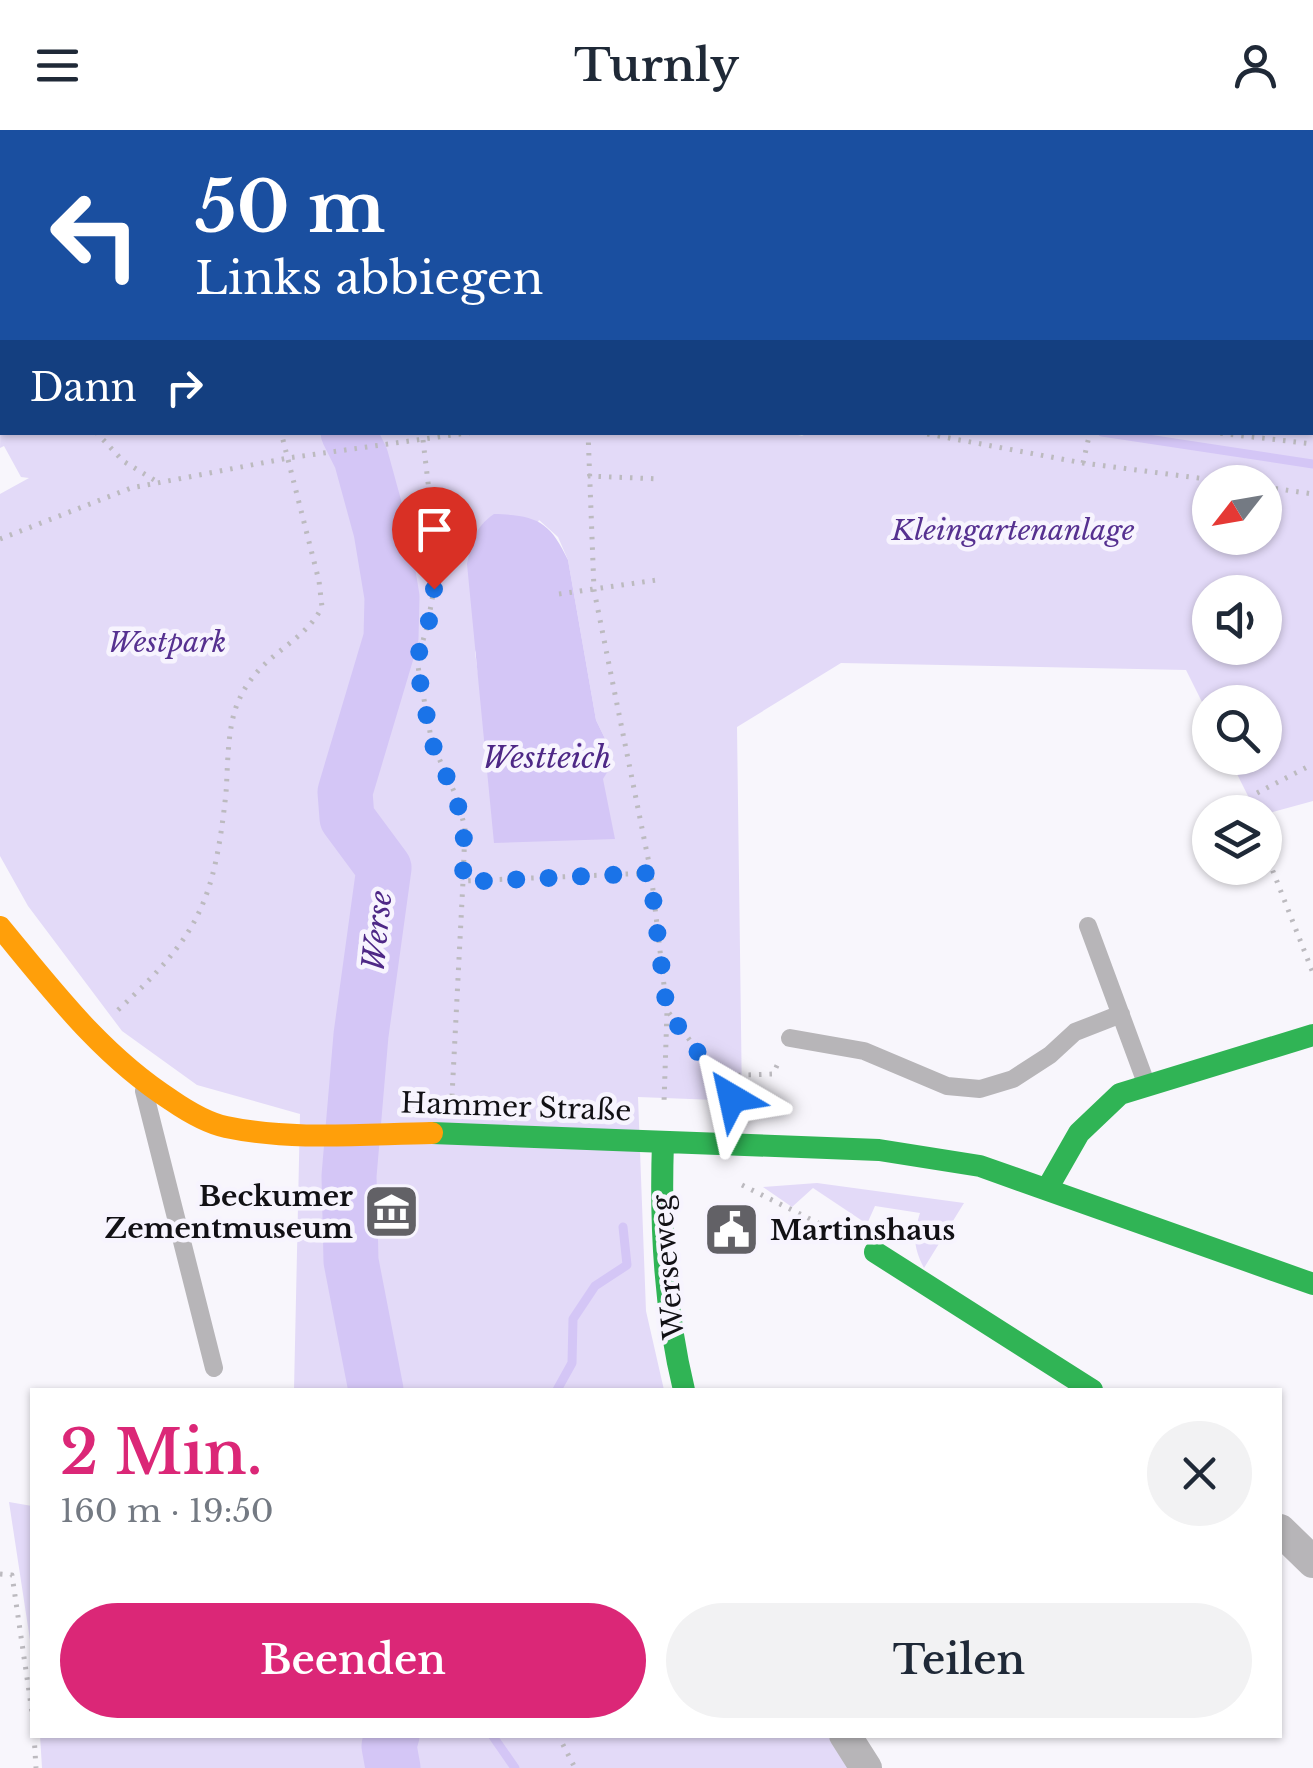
<!DOCTYPE html>
<html lang="de">
<head>
<meta charset="utf-8">
<style>
	body { margin:0; font-family:"Libre Baskerville",serif; background:#f2f2f3; color:#1f2937; height:100vh; display:flex; flex-direction:column; font-size:38px; white-space:nowrap }
	* { box-sizing:border-box; margin:0 }
	p { font-size:32px; color:#747a83 }
	.icon { flex:none; width:55px; height:55px; fill:none; stroke:currentColor; stroke-width:2; stroke-linecap:round; stroke-linejoin:round }
	.map { position:relative; flex:1; overflow:hidden }
	.side { position:absolute; left:30px; top:1258px; width:1252px; height:350px; display:flex; flex-direction:column; background:#fff; border-radius:0px; box-shadow:0 2px 8px #0004 }
	.side>* { flex:none }
	.top-card { position:absolute; left:0px; top:0px; width:1315px; height:305px; box-shadow:0 2px 8px #0004; background:#1a4fa0; color:#fff; overflow:hidden }
	.needle { width:65px; rotate:239deg }
	.tools { position:absolute; left:1192px; top:335px; display:grid; gap:20px }
	.tools a { display:grid; place-items:center; width:90px; height:90px; border-radius:50%; background:#fff; box-shadow:0 2px 8px #0004; font-size:50px }
	.pin { position:absolute; display:grid; place-items:center; width:85px; height:85px; color:#fff; margin:-102px -42px; border-radius:50% 50% 50% 0; rotate:-45deg; box-shadow:0 0 10px #0007 }
	.pin .icon { rotate:45deg }
	.me { position:absolute; width:110px; margin:-55px; rotate:324deg; stroke-linejoin:round; filter:drop-shadow(0 0 8px #0008) }
	.turn { display:flex; align-items:center; gap:35px; height:210px; padding:0 30px; font-size:45px }
	.turn .icon { width:130px; height:130px; stroke-width:2.5 }
	.turn b { display:block; font-size:70px; line-height:85px }
	.then { display:flex; align-items:center; height:95px; padding:0 30px; background:#0003; gap:20px; font-size:38px }
	.round { display:grid; place-items:center; flex:none; width:105px; height:105px; border-radius:52px; background:#f2f2f3 }
	.head { display:flex; align-items:center; justify-content:space-between; height:170px; padding:0 30px }
	h1 { font-size:60px; font-weight:600; line-height:75px; color:#db2777 }
	.action { display:flex; gap:20px; margin-top:auto; padding:20px 30px }
	.action a { flex:1; height:115px; border-radius:60px; background:#db2777; color:#fff; font-size:40px; font-weight:600; line-height:115px; text-align:center }
	.action a+a { background:#f2f2f3; color:#1f2937 }
	header { display:flex; justify-content:space-between; align-items:center; height:130px; padding:0 30px; background:#fff; font-size:45px; font-weight:600 }
	.map>svg:first-child { display:block }
	.green { fill:#e3daf8; fill-rule:evenodd }
	.water { fill:#d4c6f6 }
	.lines { fill:none; stroke-linecap:round; stroke-linejoin:round }
	.stream { stroke:#d4c6f6; stroke-width:9 }
	.river { stroke:#d4c6f6; stroke-width:55 }
	.path { stroke:#bcbabf; stroke-width:5; stroke-dasharray:2.5 8; stroke-linecap:butt }
	.lane { stroke:#b7b5b8; stroke-width:18 }
	.street { stroke:#b7b5b8; stroke-width:32 }
	.fast { stroke:#30b455; stroke-width:22 }
	.slow { stroke:#ff9f0a; stroke-width:22 }
	.route { stroke:#1a73e8; stroke-width:18; stroke-dasharray:0 32.4 }
	.labels { text-anchor:middle; dominant-baseline:central; stroke-width:9; stroke-linejoin:round; paint-order:stroke }
	.park-label { font-size:28px; font-style:italic; fill:#563190; stroke:#f7f4fe }
	.street-label { font-size:28px; fill:#121115; stroke:#f7f4fe }
	.poi-label { font-size:28px; font-weight:bold; fill:#121115; stroke:#f7f4fe; text-anchor:end }
	.water-label { font-size:30px; font-style:italic; fill:#4e2886; stroke:#f7f4fe }
</style>
</head>
<body>
<header><svg class="icon" aria-label="menu" viewBox="0 0 24 24"><path d="M4 6h16M4 12h16M4 18h16"/></svg>Turnly<svg class="icon" aria-label="person" viewBox="0 0 24 24"><circle cx="12" cy="8" r="4"/><path d="M4 21q1-7 8-7t8 7"/></svg></header>
<div class="map">
<svg width="1313" height="1638" viewBox="0 0 1313 1638">
	<rect width="100%" height="100%" fill="#f8f6fc"/>
	<!-- green -->
	<path class="green" d="M0,0H480L481,2H2L0,123Z
		M2,191V302H787L802,306L809,302H1312L1313,270V671L1265,684L1256,682L1229,628H1265V572H1210V588L1186,540L841,533L737,597L742,971L638,967L646,1181L664,1260H294L300,984L197,955L122,901L28,776L0,726V364L29,348L21,347L4,316L0,318ZM1210,352H1265V408H1210ZM539,390L558,407L568,430L596,590L611,621L613,633L603,648L484,588L475,522ZM1210,462H1265V518H1210Z
		M817,1053L964,1073L924,1138C913,1117 913,1105 920,1083L875,1076L867,1094L813,1058L792,1077L763,1057Z
		M9,1372L32,1376V1523Z
		M40,1605H832L855,1638H42Z"/>
	<!-- water -->
	<path class="water" d="M494,384C536,385 550,391 568,430L596,590L611,621L613,633L603,649L615,709L494,713L467,434C472,411 474,398 494,384Z"/>
	<g class="lines">
		<!-- stream -->
		<path class="stream" d="M1102,302L1313,334
			M557,1260L572,1233L573,1189L595,1156L627,1135L623,1097
			M492,1605L515,1638"/>
		<!-- river -->
		<path class="river" d="M198,0L199,2
			M348,302L361,328L381,401L392,467L391,508L345,662L347,688L384,738L361,905L349,1046L351,1131L376,1260
			M392,1605L389,1616L393,1638"/>
		<!-- path -->
		<path class="path" d="M109,0L113,2
			M297,0L298,2
			M472,0L473,2
			M51,2L56,0
			M901,2L906,0
			M0,12H2
			M0,209H2
			M96,302L123,331L156,351
			M588,302L594,460L651,743L667,881L664,973
			M917,302L1083,333L1229,352
			M1210,302L1313,314
			M423,310L434,403V459L427,497L417,531L432,613L457,668L465,698L463,751
			M1083,333L1090,302
			M588,346L660,349
			M1265,357L1313,364
			M0,409L131,358L288,328L474,302
			M559,464L657,450
			M1250,682L1255,664L1313,634
			M1265,721L1313,843
			M118,880C199,805 214,773 226,663C228,635 227,598 238,572C259,523 303,515 322,477L319,451L281,302
			M669,883L717,946L734,976
			M717,946L773,944L780,929
			M452,966L463,751L651,743
			M742,1055L844,1106
			M0,1444L12,1445L32,1582
			M34,1605L36,1638
			M558,1605L575,1638"/>
		<!-- lane -->
		<path class="lane" d="M732,0L734,2
			M1088,796L1146,953
			M790,908L864,921L947,956L980,959L1013,949L1050,925L1075,902L1121,884
			M144,961L214,1238"/>
		<!-- street -->
		<path class="street" d="M699,0L700,2
			M1159,0L1160,2
			M1312,125L1313,124
			M1280,1400L1313,1432
			M845,1605L866,1638"/>
		<!-- fast -->
		<path class="fast" d="M432,1003L879,1020L980,1036L1313,1154
			M663,1012C660,1096 664,1178 684,1260
			M1047,1059L1079,1003L1120,964L1313,905
			M875,1122L1092,1260"/>
		<!-- slow -->
		<path class="slow" d="M0,797C53,861 101,925 171,970C187,981 207,993 226,997C292,1011 365,1004 432,1003"/>
	</g>
	<g class="lines">
		<!-- route -->
		<path class="route" d="M434,459L428,497L416,531L432,613L456,668L464,698L463,752L650,743L667,881L732,968"/>
	</g>
	<!-- icons -->
	<defs>
		<symbol id="museum-square" viewBox="-11 -11 22 22"><rect x="-9" y="-9" width="18" height="18" rx="4" fill="#626166" stroke="#f7f4fe"/><path d="M0-6L6-3V-2H-6V-3ZM-5-1h2V3h-2ZM-1-1h2V3h-2ZM3-1h2V3H3ZM-6 4H6V6H-6Z" fill="#fff"/></symbol>
		<symbol id="civic-square" viewBox="-11 -11 22 22"><rect x="-9" y="-9" width="18" height="18" rx="4" fill="#626166" stroke="#f7f4fe"/><path d="M-.6-6.5H3V-4.5H.6V-3L4-1V1h2V6H-6V1h2V-1L-.6-3ZM-1.2 2.5V6h2.4V2.5Z" fill="#fff"/></symbol>
	</defs>
	<g fill-rule="evenodd">
		<use href="#museum-square" x="360" y="1050" width="63" height="63"/>
		<use href="#civic-square" x="700" y="1068" width="63" height="63"/>
	</g>
	<g class="labels">
		<!-- park labels -->
		<g class="park-label">
			<text x="1013" y="400">Kleingartenanlage</text>
			<text x="167" y="512">Westpark</text>
		</g>
		<!-- street labels -->
		<g class="street-label">
			<text transform="translate(516 977) rotate(2)">Hammer Straße</text>
			<text transform="translate(668 1137) rotate(-95)">Werseweg</text>
		</g>
		<!-- poi labels -->
		<g class="poi-label">
			<text x="353" y="1066">Beckumer<tspan x="353" dy="32">Zementmuseum</tspan></text>
			<text x="770" y="1100" text-anchor="start">Martinshaus</text>
		</g>
		<!-- water labels -->
		<g class="water-label">
			<text x="547" y="627">Westteich</text>
			<text transform="translate(377 801) rotate(-84)">Werse</text>
		</g>
	</g>
</svg>
<div class="tools">
<a><svg class="needle" viewBox="-14 -14 28 28"><path d="M0-13l5 13h-10z" fill="#e53935"/><path d="M0 13l5-13h-10z" fill="#747a83"/></svg></a>
<a><svg class="icon" aria-label="sound" viewBox="0 0 24 24"><path d="M4 9h4l5-4v14l-5-4H4zM17 9q2 3 0 6"/></svg></a>
<a><svg class="icon" aria-label="search" viewBox="0 0 24 24"><circle cx="10" cy="10" r="6"/><path d="M15 15l6 6"/></svg></a>
<a><svg class="icon" aria-label="layers" viewBox="0 0 24 24"><path d="M12 4l9 5-9 5-9-5zM3 14l9 5 9-5"/></svg></a>
</div>
<div class="pin" style="left:434px;top:459px;background:#d93025"><svg class="icon" aria-label="arrive" viewBox="0 0 24 24"><path d="M6 21V4h12l-3 4 3 4H6"/></svg></div>
<svg class="me" style="left:732px;top:968px" viewBox="-20 -20 40 40"><path d="M0-17L14 15 0 8-14 15z" fill="#1a73e8" stroke="#fff" stroke-width="4"/></svg>
<div class="top-card">
<div class="turn"><svg class="icon" aria-label="left" viewBox="0 0 24 24"><path d="M17 20v-9H6M10 6l-5 5 5 5"/></svg><div><b>50 m</b>Links abbiegen</div></div>
<div class="then">Dann<svg class="icon" aria-label="right" viewBox="0 0 24 24"><path d="M7 20v-9h11M14 6l5 5-5 5"/></svg></div>
</div>
<section class="side">
<div class="head"><div><h1>2 Min.</h1><p>160 m · 19:50</p></div><a class="round"><svg class="icon" aria-label="close" viewBox="0 0 24 24"><path d="M6 6l12 12M18 6L6 18"/></svg></a></div>
<div class="action"><a>Beenden</a><a>Teilen</a></div>
</section>
</div>
</body>
</html>
